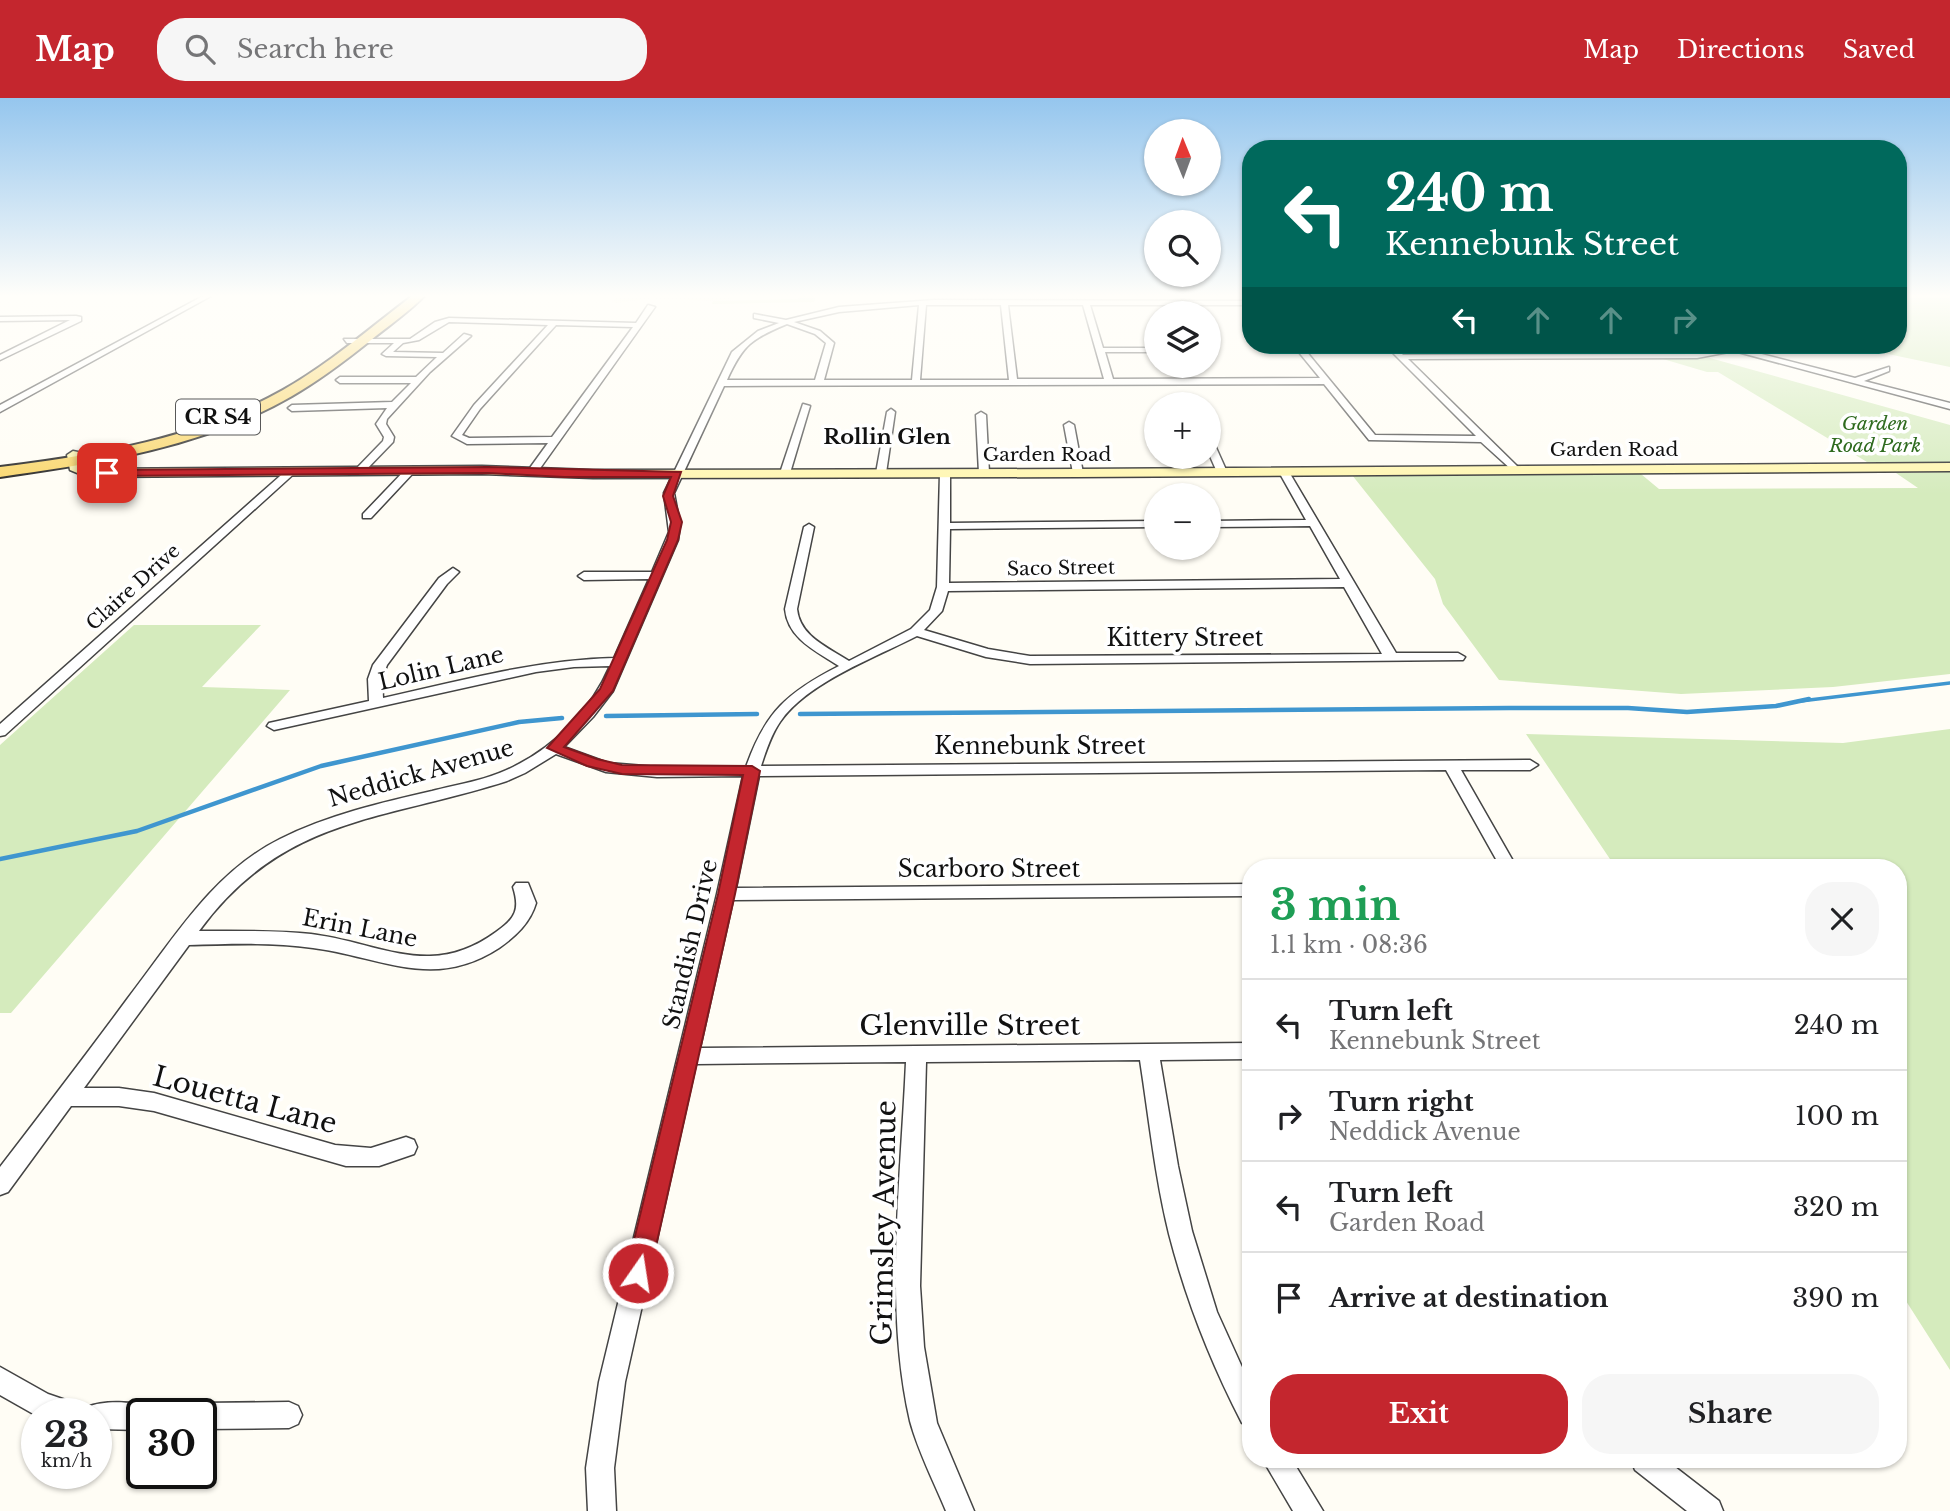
<!DOCTYPE html>
<html lang="en">
<head>
<meta charset="utf-8">
<style>
	body { margin:0; font-family:"Libre Baskerville",serif; background:#f6f6f6; color:#202124; height:100vh; display:flex; flex-direction:column; font-size:26px; white-space:nowrap }
	* { box-sizing:border-box; margin:0 }
	p { font-size:23px; color:#757577 }
	.icon { flex:none; width:38px; height:38px; fill:none; stroke:currentColor; stroke-width:2; stroke-linecap:round; stroke-linejoin:round }
	.map { position:relative; flex:1; overflow:hidden }
	.sheet { position:absolute; left:1242px; top:761px; width:665px; height:609px; display:flex; flex-direction:column; background:#fff; border-radius:28px; box-shadow:0 2px 5px #0004 }
	.sheet>* { flex:none }
	.top-card { position:absolute; left:1242px; top:42px; width:665px; height:214px; border-radius:28px; box-shadow:0 2px 5px #0004; background:#00695c; color:#fff; overflow:hidden }
	.needle { width:46px; rotate:359deg }
	.fabs { position:absolute; left:1144px; top:21px; display:grid; gap:14px }
	.fabs a { display:grid; place-items:center; width:77px; height:77px; border-radius:50%; background:#fff; box-shadow:0 2px 5px #0004; font-size:35px }
	.speed { position:absolute; left:21px; top:1300px; display:flex; gap:14px; font-size:35px; font-weight:700; text-align:center }
	.speed>* { display:grid; place-content:center; width:91px; height:91px; border-radius:50%; background:#fff; box-shadow:0 2px 5px #0004; line-height:1 }
	.speed small { font-size:18px; font-weight:400 }
	.speed .limit { border:4px solid #111; border-radius:10px; background:#fff; color:#111 }
	.pin { position:absolute; display:grid; place-items:center; width:60px; height:60px; color:#fff; margin:-30px; border-radius:14px; box-shadow:0 4px 10px #0006 }
	.me { position:absolute; width:77px; margin:-38px; rotate:13deg; stroke-linejoin:round; filter:drop-shadow(0 0 5px #0008) }
	.turn { display:flex; align-items:center; gap:24px; height:147px; padding:0 28px; font-size:32px }
	.turn .icon { width:91px; height:91px; stroke-width:2.5 }
	.turn b { display:block; font-size:49px; line-height:60px }
	.lanes { display:flex; align-items:center; height:66px; padding:0 28px; background:#0003; justify-content:center; gap:35px; direction:ltr }
	.lanes .off { opacity:.35 }
	.round { display:grid; place-items:center; flex:none; width:74px; height:74px; border-radius:28px; background:#f6f6f6 }
	.headline { display:flex; align-items:center; justify-content:space-between; height:119px; padding:0 28px }
	h1 { font-size:42px; font-weight:700; line-height:52px; color:#1e9e55 }
	.action { display:flex; gap:14px; margin-top:auto; padding:14px 28px }
	.action a { flex:1; height:80px; border-radius:28px; background:#c4262e; color:#fff; font-size:28px; font-weight:700; line-height:80px; text-align:center }
	.action a+a { background:#f6f6f6; color:#202124 }
	ul { padding:0; list-style:none }
	li { display:flex; align-items:center; gap:21px; height:91px; padding:0 28px; border-top:2px solid #e0e0e0 }
	li div { flex:1 }
	li b { display:block; font-size:26px }
	li em { font-style:normal }
	header { display:flex; align-items:center; gap:42px; box-sizing:border-box; height:98px; padding:0 35px; background:#c4262e; color:#fff }
	header strong { font-size:33px }
	nav { display:flex; gap:38px; margin-inline-start:auto; font-size:24px }
	.search { width:490px; height:63px; background:#f6f6f6; display:flex; align-items:center; gap:18px; box-sizing:border-box; padding:0 24px; border-radius:28px; color:#757577; font-size:26px }
	.map>svg:first-child { display:block }
	.farmland { fill:#f6f3d4 }
	.green { fill:#d5ebbd }
	.lines { fill:none; stroke-linecap:round; stroke-linejoin:round }
	.stream-far1 { stroke:#3f96cf; stroke-width:3.5 }
	.stream { stroke:#3f96cf; stroke-width:4.5 }
	.street-casing { stroke:#444; stroke-width:3 }
	.secondary-casing { stroke:#333; stroke-width:3 }
	.primary-casing { stroke:#222; stroke-width:4 }
	.street { fill:#fff; fill-rule:evenodd }
	.secondary { fill:#fff6b0; fill-rule:evenodd }
	.primary { fill:#f9d66b; fill-rule:evenodd }
	.route { fill:#c4262e; stroke:#7f191e; stroke-width:2 }
	.labels { text-anchor:middle; dominant-baseline:central; stroke-width:7; stroke-linejoin:round; paint-order:stroke }
	.far-park-label { font-size:19px; font-style:italic; fill:#2f6b1f; stroke:#fff }
	.far-street-label { font-size:19px; fill:#111; stroke:#fff }
	.shield { fill:#fff; stroke:#585858; stroke-width:2 }
	.shield-label { font-size:21px; font-weight:bold; fill:#111 }
	.far-neighbourhood-label { font-size:21px; font-weight:bold; fill:#111; stroke:#fff }
	.street-label { font-size:23px; fill:#111; stroke:#fff }
	.near-street-label { font-size:28px; fill:#111; stroke:#fff }
</style>
</head>
<body>
<header>
<strong>Map</strong>
<div class="search"><svg class="icon" aria-label="search" viewBox="0 0 24 24"><circle cx="10" cy="10" r="6"/><path d="M15 15l6 6"/></svg>Search here</div>
<nav><a>Map</a><a>Directions</a><a>Saved</a></nav>
</header>
<div class="map">
<svg width="1950" height="1413" viewBox="0 0 1950 1413">
	<rect width="100%" height="100%" fill="#fffdf5"/>
	<!-- farmland -->
	<path class="farmland" d="M621,198H733L731,201L713,203L652,200L616,205L611,203Z"/>
	<!-- green -->
	<path class="green" d="M800,198H816L814,204L712,206L713,203L798,201Z
		M1899,198L1950,199V269L1845,247H1899Z
		M1710,260L1950,327V364H1867L1718,274H1707L1663,261Z
		M1950,374V576L1833,589L1681,596L1499,582L1443,506L1435,481L1352,377L1641,376L1659,391L1918,390L1896,375Z
		M134,527H261L202,589L290,592L11,915H0V647Z
		M1950,631V1272L1899,1192V770H1616L1526,636L1843,645Z"/>
	<g class="lines">
		<!-- stream-far1 -->
		<path class="stream-far1" d="M1801,603L1950,585"/>
		<!-- stream -->
		<path class="stream" d="M800,616L1509,610H1628L1687,614L1776,608L1809,601
			M606,618L757,616
			M0,761L137,733L321,668L519,624L562,620"/>
		<defs>
			<path id="street" d="M203,198H211L0,314V307Z
				M934,202L1251,203V207H1090L1103,250H1157V254H1105L1113,281L1320,280L1293,247H1301L1375,337L1476,338L1385,247H1393L1403,257L1697,256L1723,251V247H1726L1855,280L1889,269V273L1864,283L1950,305V311L1734,253L1697,260L1408,261L1517,368V372L1513,373L1481,344L1369,342L1324,286L724,288L674,395L680,427L678,442L613,593L593,619L564,649L608,665L657,669H746C765,614 788,594 839,568C816,553 788,541 785,511L804,429L809,426L814,429L797,511C800,539 828,549 849,563L911,531L930,512L937,489L940,375L945,372L950,375V425L1157,423V429L950,431L949,485L1340,481L1310,428L1209,429V423L1306,422L1279,374L1284,371L1289,374L1396,555H1458L1465,559L1463,562L1030,566L986,559L917,538C876,559 806,585 780,624C771,637 766,653 761,668L1530,662L1538,667L1530,672H1461L1517,770H1501L1446,672L759,678L736,790L1251,786V798L733,802L700,950L1251,945V961L1160,962L1178,1068L1192,1133L1217,1214L1251,1289V1329L1242,1325C1211,1265 1186,1202 1169,1136C1155,1079 1149,1020 1140,962L926,964L920,1188L924,1249L937,1325L974,1413H946C934,1384 918,1353 910,1323C884,1210 901,1080 906,964L696,966L625,1284L614,1370L616,1413H588L586,1370L599,1284L717,796L743,678L657,679L606,674L556,656L525,675L507,683C383,723 283,718 199,833C236,833 274,832 311,836C382,845 430,882 496,834C516,820 520,811 513,789L516,785H528L536,805C530,825 516,838 499,850C433,893 382,859 313,850C272,844 230,846 189,847L84,990H119L154,995L335,1047L371,1050L406,1039L414,1042L417,1049L414,1056L379,1068H346L154,1013L119,1008H71L8,1094L0,1097V1069C43,1013 86,957 128,900C173,842 212,775 280,741C328,717 380,705 432,693C459,686 488,682 513,669C556,648 591,612 610,568L574,569L536,574L274,632L267,628L269,625L369,603L368,581L373,567L439,480L453,470L459,474L447,486L387,567L382,581L383,600C459,583 535,562 614,560L649,481L584,482L578,478L584,474H652L669,434L664,395L732,254L758,233L779,225L754,220V216L786,222L839,209ZM919,207L912,282H824L834,245L820,233L794,224L839,214ZM926,207H1001L1009,282H920ZM1008,207H1083L1104,281H1017ZM787,226L815,236L826,245L815,282H727C743,247 751,241 787,226ZM1344,489L1382,556L1030,558L988,551L924,532L942,513L948,493Z
				M648,207L655,209L536,376L527,374L548,345L467,346L452,338L474,307L548,227L449,224L419,242L403,245L393,254L443,255L464,236L471,238L430,274L387,321L386,326L394,339L393,344L363,375L354,373L383,343L384,339L376,326L387,310L292,313L288,310L292,307L392,304L411,285H340L336,282L340,279H416L437,259L386,258L382,256L394,245H347L344,241H410L435,224L449,220L636,225ZM556,227L633,229L552,339L469,340L462,337L480,311Z
				M76,218L81,219V223L0,262V257L70,222L0,223V219Z
				M803,306L810,308L790,375L781,377L780,375Z
				M891,311L895,314L886,375L881,378L876,375L887,314Z
				M981,314L986,317L989,375L984,378L979,375L976,317Z
				M1069,324L1074,327L1083,375L1078,378L1073,375L1064,327Z
				M1209,342L1214,345L1227,374L1226,376L1217,374L1209,356Z
				M288,371L297,373L5,637L0,638V626Z
				M406,371L415,373L371,420H363V416Z
				M0,1269L48,1296L80,1307L84,1315L87,1309C104,1302 134,1303 151,1310L154,1316H142V1332L96,1331V1316H37V1318L0,1297Z
				M289,1304L298,1308L302,1317L298,1326L289,1330L201,1331V1316H189L192,1309L201,1305Z
				M1263,1362H1292L1323,1413H1293Z
				M1631,1362H1666L1719,1403L1723,1413H1687L1635,1372Z"/>
			<path id="secondary" d="M73,353L78,354L83,370L88,371L482,368L593,372L1078,371L1950,365V373L1078,379L593,380L482,376L87,379L70,372L67,357Z"/>
			<path id="primary" d="M412,198H424C409,214 388,228 371,242C346,262 320,282 292,298C204,349 100,365 0,379V369C97,357 196,341 283,292C329,266 370,230 412,198Z"/>
		</defs>
		<!-- street casing -->
		<use href="#street" class="street-casing"/>
		<!-- secondary casing -->
		<use href="#secondary" class="secondary-casing"/>
		<!-- primary casing -->
		<use href="#primary" class="primary-casing"/>
		<!-- street -->
		<use href="#street" class="street"/>
		<!-- secondary -->
		<use href="#secondary" class="secondary"/>
		<!-- primary -->
		<use href="#primary" class="primary"/>
	</g>
	<!-- sky -->
	<linearGradient id="sky" x2="0" y2="1"><stop stop-color="#95c6ee"/><stop offset="0.5" stop-color="#fffefa"/><stop offset="1" stop-color="#fffefa" stop-opacity="0"/></linearGradient>
	<rect width="1950" height="396" fill="url(#sky)"/>
	<!-- route -->
	<path class="route" d="M488,369L681,374L673,398L682,424L678,442L613,593L564,649L597,661L622,667L752,668L760,673L735,796L650,1175L647,1183L638,1187L630,1183L626,1175L718,796L743,677L622,676L587,668L547,650L600,591L667,442L671,424L663,398L671,379H564L488,375L107,378L102,375L107,372Z"/>
	<g class="labels">
		<!-- far-park labels -->
		<g class="far-park-label">
			<text x="1875" y="325">Garden<tspan x="1875" dy="22">Road Park</tspan></text>
		</g>
		<!-- far-street labels -->
		<g class="far-street-label">
			<text x="1614" y="351">Garden Road</text>
			<text x="1047" y="356">Garden Road</text>
			<text transform="translate(1061 470) rotate(-1)">Saco Street</text>
			<text transform="translate(133 489) rotate(-42)">Claire Drive</text>
		</g>
		<!-- shield labels -->
		<rect class="shield" x="176" y="301.5" width="84" height="35" rx="5"/>
		<g class="shield-label">
			<text x="218" y="319">CR S4</text>
		</g>
		<!-- far-neighbourhood labels -->
		<g class="far-neighbourhood-label">
			<text x="887" y="339">Rollin Glen</text>
		</g>
		<!-- street labels -->
		<g class="street-label">
			<text x="1185" y="540">Kittery Street</text>
			<text transform="translate(441 570) rotate(-13)">Lolin Lane</text>
			<text x="1040" y="648">Kennebunk Street</text>
			<text transform="translate(421 675) rotate(-16)">Neddick Avenue</text>
			<text x="989" y="771">Scarboro Street</text>
			<text transform="translate(360 830) rotate(11)">Erin Lane</text>
			<text transform="translate(690 846) rotate(-77)">Standish Drive</text>
		</g>
		<!-- near-street labels -->
		<g class="near-street-label">
			<text x="970" y="927">Glenville Street</text>
			<text transform="translate(245 1002) rotate(15)">Louetta Lane</text>
			<text transform="translate(884 1125) rotate(-89)">Grimsley Avenue</text>
		</g>
	</g>
</svg>
<div class="fabs">
<a><svg class="needle" viewBox="-14 -14 28 28"><path d="M0-13l5 13h-10z" fill="#e53935"/><path d="M0 13l5-13h-10z" fill="#757577"/></svg></a>
<a><svg class="icon" aria-label="search" viewBox="0 0 24 24"><circle cx="10" cy="10" r="6"/><path d="M15 15l6 6"/></svg></a>
<a><svg class="icon" aria-label="layers" viewBox="0 0 24 24"><path d="M12 4l9 5-9 5-9-5zM3 14l9 5 9-5"/></svg></a>
<a>+</a>
<a>−</a>
</div>
<div class="speed"><div>23<small>km/h</small></div><div class="limit">30</div></div>
<div class="pin" style="left:107px;top:375px;background:#d93025"><svg class="icon" aria-label="arrive" viewBox="0 0 24 24"><path d="M6 21V4h12l-3 4 3 4H6"/></svg></div>
<svg class="me" style="left:638px;top:1175px" viewBox="-20 -20 40 40"><circle r="17" fill="#c4262e" stroke="#fff" stroke-width="3"/><path d="M0-11L8 9 0 5-8 9z" fill="#fff"/></svg>
<div class="top-card">
<div class="turn"><svg class="icon" aria-label="left" viewBox="0 0 24 24"><path d="M17 20v-9H6M10 6l-5 5 5 5"/></svg><div><b>240 m</b>Kennebunk Street</div></div>
<div class="lanes"><svg class="icon" aria-label="left" viewBox="0 0 24 24"><path d="M17 20v-9H6M10 6l-5 5 5 5"/></svg><svg class="icon off" aria-label="ahead" viewBox="0 0 24 24"><path d="M12 20V5M6 11l6-6 6 6"/></svg><svg class="icon off" aria-label="ahead" viewBox="0 0 24 24"><path d="M12 20V5M6 11l6-6 6 6"/></svg><svg class="icon off" aria-label="right" viewBox="0 0 24 24"><path d="M7 20v-9h11M14 6l5 5-5 5"/></svg></div>
</div>
<section class="sheet">
<div class="headline"><div><h1>3 min</h1><p>1.1 km · 08:36</p></div><a class="round"><svg class="icon" aria-label="close" viewBox="0 0 24 24"><path d="M6 6l12 12M18 6L6 18"/></svg></a></div>
<ul>
<li><svg class="icon" aria-label="left" viewBox="0 0 24 24"><path d="M17 20v-9H6M10 6l-5 5 5 5"/></svg><div><b>Turn left</b><p>Kennebunk Street</p></div><em>240 m</em></li>
<li><svg class="icon" aria-label="right" viewBox="0 0 24 24"><path d="M7 20v-9h11M14 6l5 5-5 5"/></svg><div><b>Turn right</b><p>Neddick Avenue</p></div><em>100 m</em></li>
<li><svg class="icon" aria-label="left" viewBox="0 0 24 24"><path d="M17 20v-9H6M10 6l-5 5 5 5"/></svg><div><b>Turn left</b><p>Garden Road</p></div><em>320 m</em></li>
<li><svg class="icon" aria-label="arrive" viewBox="0 0 24 24"><path d="M6 21V4h12l-3 4 3 4H6"/></svg><div><b>Arrive at destination</b></div><em>390 m</em></li>
</ul>
<div class="action"><a>Exit</a><a>Share</a></div>
</section>
</div>
</body>
</html>
